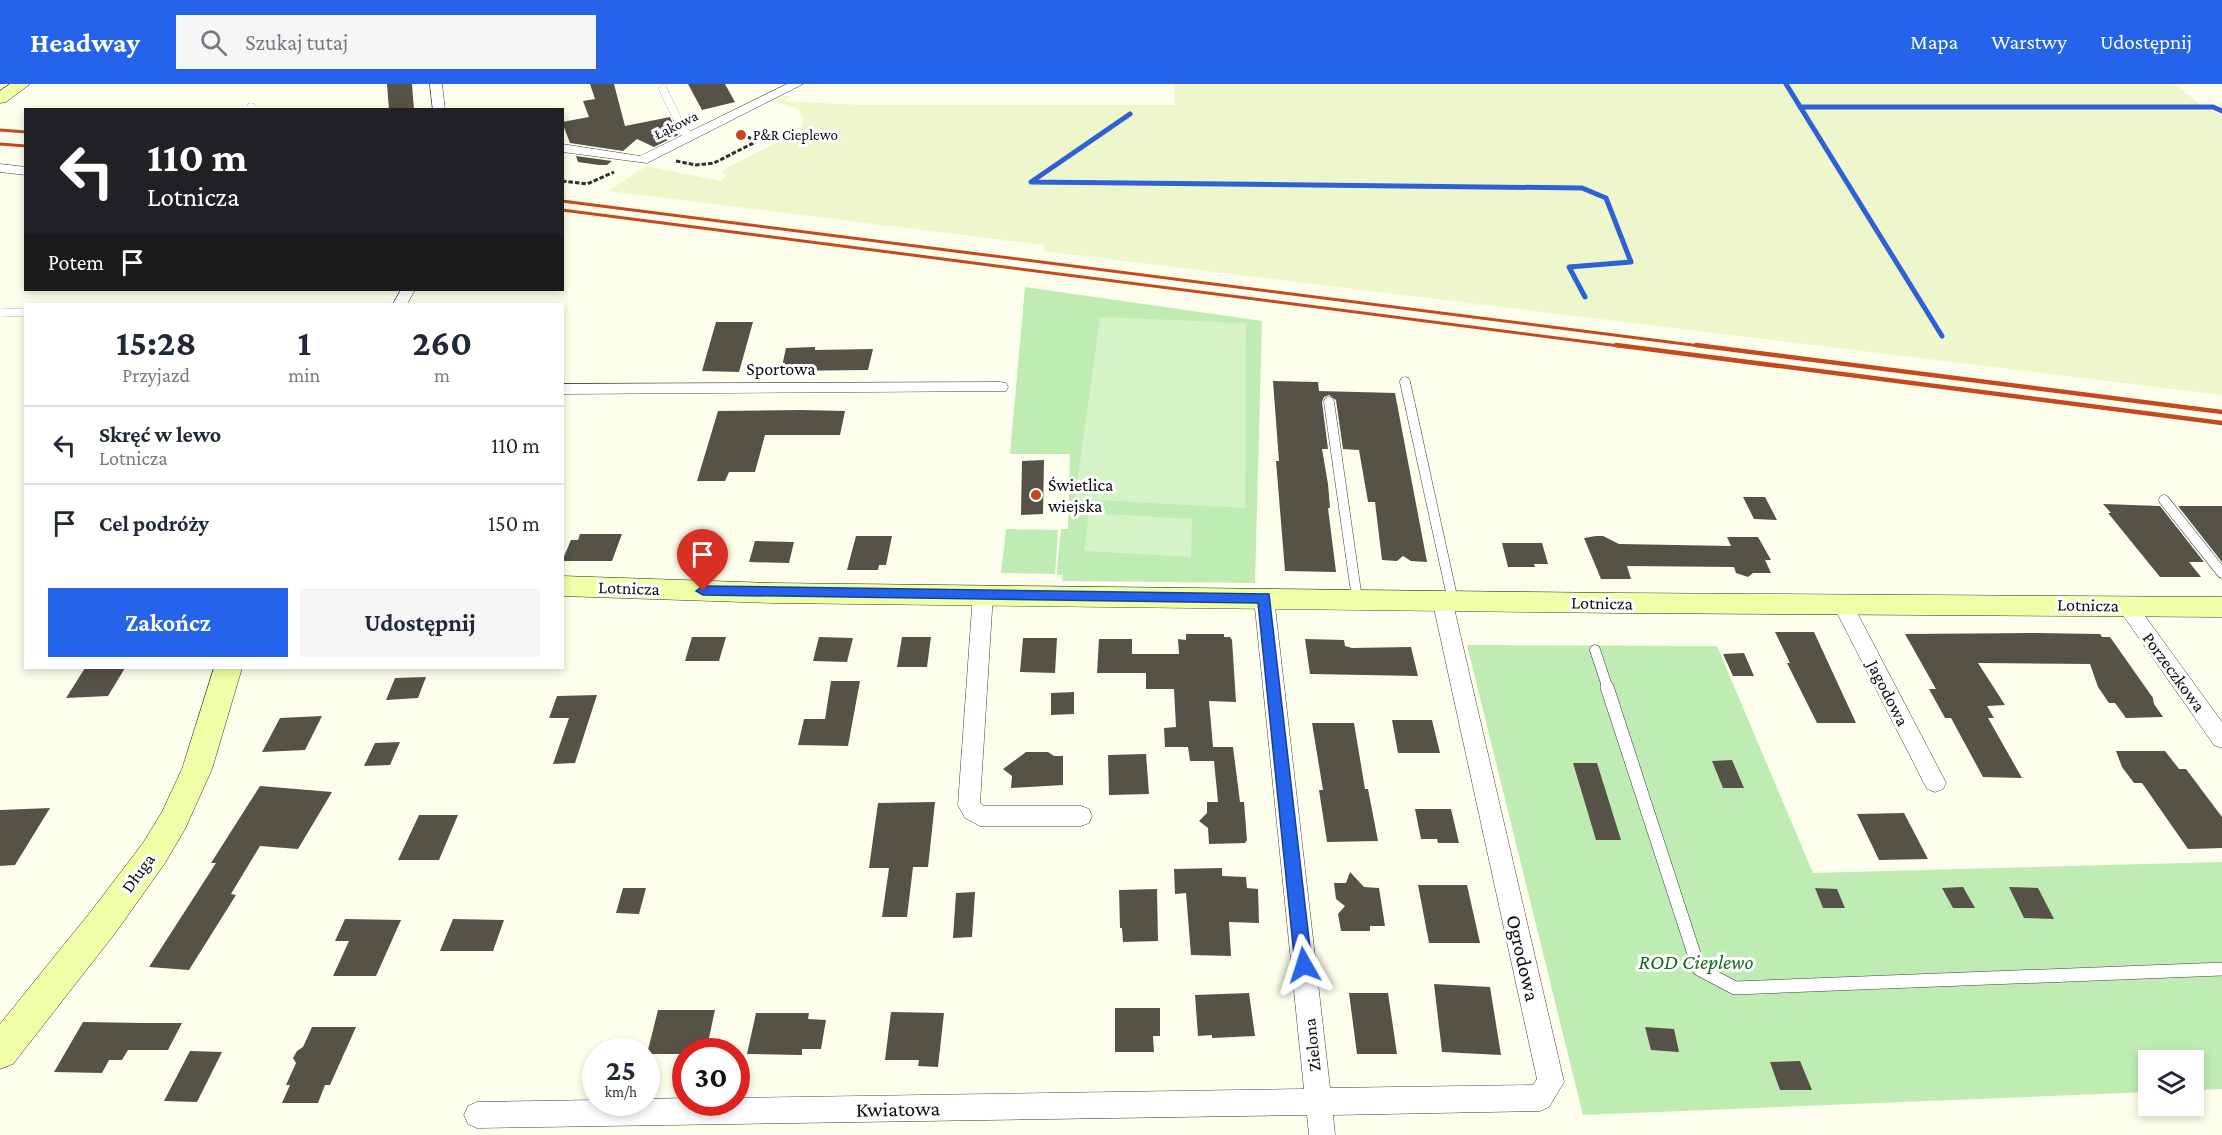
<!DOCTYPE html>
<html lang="pl">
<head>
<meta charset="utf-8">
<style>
	body { margin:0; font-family:"Crimson Pro",serif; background:#f6f6f7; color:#1f2937; height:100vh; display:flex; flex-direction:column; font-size:22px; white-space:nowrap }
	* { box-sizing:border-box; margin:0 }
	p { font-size:20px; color:#747a83 }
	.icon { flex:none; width:33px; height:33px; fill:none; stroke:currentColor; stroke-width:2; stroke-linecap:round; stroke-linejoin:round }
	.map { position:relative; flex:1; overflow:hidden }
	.details { position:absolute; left:24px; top:219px; width:540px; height:366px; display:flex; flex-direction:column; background:#fff; border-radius:0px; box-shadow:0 3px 9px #0003 }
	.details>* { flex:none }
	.top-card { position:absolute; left:24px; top:24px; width:540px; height:183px; border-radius:0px; box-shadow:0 3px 9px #0003; background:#202124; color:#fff; overflow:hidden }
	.fabs { position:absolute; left:2138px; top:966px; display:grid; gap:12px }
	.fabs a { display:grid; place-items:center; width:66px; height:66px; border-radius:0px; background:#fff; box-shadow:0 3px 9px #0003; font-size:30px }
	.speed { position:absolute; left:582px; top:954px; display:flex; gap:12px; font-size:30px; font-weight:700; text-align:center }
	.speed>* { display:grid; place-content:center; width:78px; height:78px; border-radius:50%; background:#fff; box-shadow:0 3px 9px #0003; line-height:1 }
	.speed small { font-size:15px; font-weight:400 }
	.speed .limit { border:9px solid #d22; background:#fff; color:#111 }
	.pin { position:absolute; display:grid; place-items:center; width:51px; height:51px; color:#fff; margin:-62px -26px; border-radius:50% 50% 50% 0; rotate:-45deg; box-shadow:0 0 6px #0007 }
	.pin .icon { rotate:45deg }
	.me { position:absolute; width:66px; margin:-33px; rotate:354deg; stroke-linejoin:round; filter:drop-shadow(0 0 4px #0008) }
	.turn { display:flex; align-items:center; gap:21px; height:126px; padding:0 24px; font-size:27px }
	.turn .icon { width:78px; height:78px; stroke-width:2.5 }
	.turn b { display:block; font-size:42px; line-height:51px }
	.then { display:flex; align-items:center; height:57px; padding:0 24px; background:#0003; gap:12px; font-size:22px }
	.eta { display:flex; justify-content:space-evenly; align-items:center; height:102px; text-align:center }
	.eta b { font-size:36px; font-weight:700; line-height:42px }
	.primary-button { display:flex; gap:12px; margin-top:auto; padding:12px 24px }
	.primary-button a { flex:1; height:69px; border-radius:0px; background:#2563eb; color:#fff; font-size:24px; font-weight:700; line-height:69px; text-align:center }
	.primary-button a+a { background:#f6f6f7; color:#1f2937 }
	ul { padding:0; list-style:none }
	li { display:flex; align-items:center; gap:18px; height:78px; padding:0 24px; border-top:2px solid #e0e1e3 }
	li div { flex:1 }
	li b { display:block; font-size:22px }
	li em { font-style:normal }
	header { display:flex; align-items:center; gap:36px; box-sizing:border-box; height:84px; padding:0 30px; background:#2563eb; color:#fff }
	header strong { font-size:28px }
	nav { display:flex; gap:33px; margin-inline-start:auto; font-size:21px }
	.search { width:420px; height:54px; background:#f6f6f7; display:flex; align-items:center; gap:15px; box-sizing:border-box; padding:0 21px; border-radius:0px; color:#747a83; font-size:22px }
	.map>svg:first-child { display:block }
	.farmland { fill:#edf7cb }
	.green { fill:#bfecb3 }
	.pitch { fill:#d5f3c6 }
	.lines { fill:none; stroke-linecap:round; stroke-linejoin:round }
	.stream { stroke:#2f61d6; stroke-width:5 }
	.building { fill:#565248 }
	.lane-far2-casing { stroke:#404040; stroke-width:8 }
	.lane-far1-casing { stroke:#404040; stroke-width:11 }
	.lane-casing { stroke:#404040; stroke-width:14 }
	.street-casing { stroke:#404040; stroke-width:1 }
	.secondary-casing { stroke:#2f2f2f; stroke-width:1 }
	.path { stroke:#2f2f2f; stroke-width:3; stroke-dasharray:4.5 2; stroke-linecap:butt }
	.lane-far2 { stroke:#fff; stroke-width:8 }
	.lane-far1 { stroke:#fff; stroke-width:10 }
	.lane { stroke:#fff; stroke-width:13 }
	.street { fill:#fff; fill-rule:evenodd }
	.secondary { fill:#eeffa7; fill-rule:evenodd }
	.rail-far1 { stroke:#c6481c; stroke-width:3 }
	.rail { stroke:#c6481c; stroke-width:4.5 }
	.route { fill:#2563eb; stroke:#184099; stroke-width:1.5 }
	.poi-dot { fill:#c6481c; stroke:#fff; stroke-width:2 }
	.labels { text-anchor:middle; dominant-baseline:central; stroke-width:6; stroke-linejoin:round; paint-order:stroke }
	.far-street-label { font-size:15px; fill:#0d0d0d; stroke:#fff }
	.far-poi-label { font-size:15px; fill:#0d0d0d; stroke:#fff; text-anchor:start }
	.street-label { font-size:18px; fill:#0d0d0d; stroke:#fff }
	.poi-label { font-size:18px; fill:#0d0d0d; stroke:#fff; text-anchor:start }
	.near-street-label { font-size:21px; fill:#0d0d0d; stroke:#fff }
	.near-park-label { font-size:21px; font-style:italic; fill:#196921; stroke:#fff }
</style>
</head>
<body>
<header>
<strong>Headway</strong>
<div class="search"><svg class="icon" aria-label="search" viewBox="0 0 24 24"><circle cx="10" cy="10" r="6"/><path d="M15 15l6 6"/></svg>Szukaj tutaj</div>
<nav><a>Mapa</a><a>Warstwy</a><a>Udostępnij</a></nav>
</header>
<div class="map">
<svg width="2222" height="1051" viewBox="0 0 2222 1051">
	<rect width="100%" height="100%" fill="#fdffec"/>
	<!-- farmland -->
	<path class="farmland" d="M1175,0H2174L2205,24L2222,31V311L1043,167L1045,161L608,107L646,82L720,97L726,92L722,88L725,85L785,54L801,43L804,36L798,25L774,18L785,12H791L784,17L862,21H1175Z"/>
	<!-- green -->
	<path class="green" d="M1025,203L1262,237L1255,499L1062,497L1063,491H1057V485L1061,445H1068L1070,370H1010Z
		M1006,445L1058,446L1055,490L1001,489Z
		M1467,561L1717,562L1813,789L2222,778V1005L2193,1006V976H2148V1008L1583,1031Z"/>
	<!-- pitch -->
	<path class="pitch" d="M1100,233L1246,239L1245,424L1075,415Z
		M1089,429L1192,435L1191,473L1084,467Z"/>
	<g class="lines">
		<!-- stream -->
		<path class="stream" d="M1786,0L1942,252
			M1800,23H2213L2222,27
			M1130,30L1031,98L1582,104L1606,114L1631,178L1569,183L1585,213"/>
	</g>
	<!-- building -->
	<path class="building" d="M387,0H412L414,26H389Z
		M590,0H614L625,42L670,33L678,51L654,63L637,55L623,67L570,59L562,38L589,33L583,17L595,15Z
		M688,0H725L735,18L702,26Z
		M576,72L612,77L607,81H599L578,78Z
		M716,238H753L739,288L702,287Z
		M815,263V266L873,265L868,286L781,287L786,264Z
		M1273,297L1318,298L1319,307L1395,309L1427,478L1411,477L1403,472L1397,477L1382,476L1375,418H1368L1359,366L1343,365L1336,316L1329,311L1324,313L1322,318L1328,365H1322L1328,400L1330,424H1328L1336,488L1285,487L1276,377H1279Z
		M801,326L845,327L840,351H765L755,388H729L725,397H697L718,327Z
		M1044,376L1043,430L1021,431L1022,377Z
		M1743,413H1765L1777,436L1754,435Z
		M2103,420L2160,422L2204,478H2189L2201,493H2160L2108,429H2111Z
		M2178,422H2222V478Z
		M580,450H622L612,477H562L571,456H578Z
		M856,452H892L886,481H879L878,486H847Z
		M1596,452H1603L1619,460L1731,462L1727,453H1758L1771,476H1765L1771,489H1753L1748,493L1736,489L1734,483L1627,482L1631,495H1601L1584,454Z
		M755,457L794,458L789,479L749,478Z
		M1502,459H1542L1548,480H1534L1535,483H1508Z
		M1775,548H1814L1856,639H1817L1787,579H1790Z
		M2034,549L2100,550L2102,553H2110L2153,614L2154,620L2163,633L2126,634L2115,619H2109L2098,603L2090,580L1978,579L2005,621L1987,622L1994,634H1988L2022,694L1983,693L1951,634H1945L1929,605H1936L1905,550Z
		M1186,550H1224V553H1230L1232,556L1236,618L1209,617L1213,663H1233L1240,718H1244L1247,756L1245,759L1209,760L1208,744L1199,737L1207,729V718H1218L1214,677H1190L1188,663H1165L1164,644L1176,643L1174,605H1146V589H1097L1099,555H1132V570H1179L1178,555L1186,556Z
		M692,553H726L719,577H685Z
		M819,553L853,554L847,578L813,577Z
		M902,553H931L927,583H897Z
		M1023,554H1057L1055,589L1020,588Z
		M1305,555L1344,556L1345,562L1352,564L1411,563L1418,592L1310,590Z
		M1744,569L1754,592H1733L1723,570Z
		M85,584H125L108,612L66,614Z
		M426,593L418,614L386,616L395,594Z
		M831,597H860L848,662L798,661L804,635H825Z
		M1074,608V630L1051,631V609Z
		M597,611L575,679L553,680L569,634H549L557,612Z
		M322,632L305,666L262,668L280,634Z
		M1392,636H1432L1440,669H1398Z
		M1312,639H1354L1365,705H1368L1378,757L1327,758L1319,706H1323Z
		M400,658L390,681L364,682L375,659Z
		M2116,667H2165L2179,685H2186L2222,733V764L2188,765L2142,699H2134L2122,683Z
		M1026,668H1048L1054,672H1063V701L1011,704L1012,692L1003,685Z
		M1146,670L1149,710L1109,711L1108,671Z
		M1732,676L1744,704H1723L1712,677Z
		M1573,679H1597L1621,756H1596Z
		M260,702L332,708L298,765L260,762L231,810L236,811L189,886L149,883L216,779H211Z
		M935,718L928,783H913L907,833H882L889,784H869L878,719Z
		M50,724L15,781L0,782V726Z
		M1415,725H1451L1459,759H1438L1437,755H1421Z
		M1904,729L1928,775L1879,776L1857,730Z
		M419,731H458L439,776H398Z
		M1222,784V792L1246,793L1247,804L1258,805L1259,839L1229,838L1231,872L1191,871L1186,809L1175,810L1174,785Z
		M1350,788L1364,803L1379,804L1385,842H1370V847H1341L1338,830L1345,822L1336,815L1334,799H1346Z
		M1418,801H1467L1480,859H1429Z
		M1963,803L1975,824H1953L1942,804Z
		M2009,803L2038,804L2054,835L2024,834Z
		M623,804H646L639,830L616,829Z
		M1815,804L1837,805L1845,824H1823Z
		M1157,805L1158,857L1123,858L1122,844H1120L1119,806Z
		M975,808L972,853L953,854L956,809Z
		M345,835L401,836L376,892H333L349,857H335Z
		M453,835L504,836L493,867H440Z
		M1434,900L1490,903L1501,971L1442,968Z
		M1249,909L1255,952L1212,954V951L1198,952L1195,911Z
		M1349,909H1388L1397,970H1357Z
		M1115,924H1160V952H1153L1154,968H1115Z
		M658,926H715L706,968H686V970H647Z
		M891,928L944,929L938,983L918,982L919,976H885Z
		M756,929H809L808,935L826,936L821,965H802V971L747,970Z
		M83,938L143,939H182L168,966H128L122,976H109L102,989L54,988Z
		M312,943H356L330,1001H325L318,1019H282L290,1001H286L296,979L293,974L297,967L303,963Z
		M1645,943L1674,945L1679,968L1651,966Z
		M190,967L222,968L197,1018L164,1017Z
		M1800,977L1812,1006H1780L1770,978Z"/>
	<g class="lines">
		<defs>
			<path id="lane-far2" d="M663,5L683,47L691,52
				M251,23V26
				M0,229L26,228"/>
			<path id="lane-far1" d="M1405,298L1453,517
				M1329,318L1357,515
				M2164,416L2222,489
				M1595,566L1608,605"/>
			<path id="lane" d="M1607,603L1699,885L1735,904L2222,885"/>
			<path id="street" d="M430,0H442L445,26H433Z
				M787,0H803L647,79L562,68V60L640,72Z
				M0,80L26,83V91L0,88Z
				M401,206H415L407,220H393Z
				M1000,298L1006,299L1008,303L1006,307L562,310V300Z
				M983,503L990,505L993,510L980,719L984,722H1081L1089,725L1092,732L1089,739L1081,742H980L965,734L958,721L973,510L976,505Z
				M1264,507L1271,509L1274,514L1330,1004L1533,1001L1537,995L1432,515L1435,510L1442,508L1449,510L1452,515L1564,998L1549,1023L1540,1027L1333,1031L1335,1051H1309L1307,1031L477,1044L468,1040L464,1031L468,1022L477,1018L596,1016V1018H646V1015L686,1014V1018H736V1014L1304,1005L1254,514L1257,509Z
				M1842,512L1849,514L1852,519L1943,693L1946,699L1943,705L1935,708L1927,705L1832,519L1835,514Z
				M2127,515L2134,517L2222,638V664L2214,661L2120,527L2117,522L2120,517Z"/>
			<path id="secondary" d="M10,0H30L6,18L0,19V7Z
				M562,492L773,499L1618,509L2222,513V533L1618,529L773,519L562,512Z
				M214,584H242L212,685L185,745L165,779L116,848L13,980L0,985V940L92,826L143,759L162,728L182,685Z"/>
		</defs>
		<!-- lane-far2 casing -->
		<use href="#lane-far2" class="lane-far2-casing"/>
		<!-- lane-far1 casing -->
		<use href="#lane-far1" class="lane-far1-casing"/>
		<!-- lane casing -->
		<use href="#lane" class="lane-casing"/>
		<!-- street casing -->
		<use href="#street" class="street-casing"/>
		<!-- secondary casing -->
		<use href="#secondary" class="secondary-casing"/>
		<!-- path -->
		<path class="path" d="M736,48L757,57
			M676,77L696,81L714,79L777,47
			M562,97L587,100L614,88"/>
		<!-- lane-far2 -->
		<use href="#lane-far2" class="lane-far2"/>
		<!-- lane-far1 -->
		<use href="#lane-far1" class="lane-far1"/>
		<!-- lane -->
		<use href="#lane" class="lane"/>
		<!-- street -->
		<use href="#street" class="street"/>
		<!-- secondary -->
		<use href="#secondary" class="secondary"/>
		<!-- rail-far1 -->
		<path class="rail-far1" d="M0,46L26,48
			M0,60L26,62
			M562,117L1708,263
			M562,126L1627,263"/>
		<!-- rail -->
		<path class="rail" d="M1616,261L2222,339
			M1696,261L2222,328"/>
	</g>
	<!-- route -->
	<path class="route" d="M703,502L1269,510L1312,881L1310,887L1304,889L1298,887L1295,881L1258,519L703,511L696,507Z"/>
	<!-- markers -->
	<g class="poi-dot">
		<circle cx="741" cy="51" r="6"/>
		<circle cx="1036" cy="411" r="6"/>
	</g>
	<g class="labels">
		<!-- far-street labels -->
		<g class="far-street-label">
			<text transform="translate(676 41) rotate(-26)">Łąkowa</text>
		</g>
		<!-- far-poi labels -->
		<g class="far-poi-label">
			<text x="753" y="51">P&amp;R Cieplewo</text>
		</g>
		<!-- street labels -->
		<g class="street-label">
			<text x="781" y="285">Sportowa</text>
			<text transform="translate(629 504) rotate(2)">Lotnicza</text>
			<text transform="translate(1602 519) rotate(1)">Lotnicza</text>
			<text transform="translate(2088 521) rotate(1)">Lotnicza</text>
			<text transform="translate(2174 588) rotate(54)">Porzeczkowa</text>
			<text transform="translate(1888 609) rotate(63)">Jagodowa</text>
			<text transform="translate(138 789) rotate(-54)">Długa</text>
			<text transform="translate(1312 961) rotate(-96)">Zielona</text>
		</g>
		<!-- poi labels -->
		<g class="poi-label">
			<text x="1048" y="401">Świetlica<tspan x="1048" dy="21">wiejska</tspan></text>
		</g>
		<!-- near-street labels -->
		<g class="near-street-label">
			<text transform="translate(1523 874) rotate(77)">Ogrodowa</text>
			<text transform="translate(898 1025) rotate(-1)">Kwiatowa</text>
		</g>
		<!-- near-park labels -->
		<g class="near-park-label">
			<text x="1696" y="878">ROD Cieplewo</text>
		</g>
	</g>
</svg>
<div class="fabs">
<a><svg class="icon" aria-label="layers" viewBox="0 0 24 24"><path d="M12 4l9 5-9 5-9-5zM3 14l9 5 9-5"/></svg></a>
</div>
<div class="speed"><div>25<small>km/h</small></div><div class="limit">30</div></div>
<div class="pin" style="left:703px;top:507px;background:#d93025"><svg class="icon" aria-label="arrive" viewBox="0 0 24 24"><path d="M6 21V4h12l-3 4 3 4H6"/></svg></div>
<svg class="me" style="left:1304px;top:881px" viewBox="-20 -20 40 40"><path d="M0-17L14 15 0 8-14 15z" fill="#2563eb" stroke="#fff" stroke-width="4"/></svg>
<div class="top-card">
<div class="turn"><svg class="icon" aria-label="left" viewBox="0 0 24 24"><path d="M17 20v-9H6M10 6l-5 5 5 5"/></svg><div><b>110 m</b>Lotnicza</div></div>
<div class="then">Potem<svg class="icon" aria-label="arrive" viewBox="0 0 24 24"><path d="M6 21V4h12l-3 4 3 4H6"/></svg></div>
</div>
<section class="details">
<div class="eta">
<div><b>15:28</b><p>Przyjazd</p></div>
<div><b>1</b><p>min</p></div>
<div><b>260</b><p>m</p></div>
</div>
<ul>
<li><svg class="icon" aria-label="left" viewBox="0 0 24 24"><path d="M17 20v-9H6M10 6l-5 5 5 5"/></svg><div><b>Skręć w lewo</b><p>Lotnicza</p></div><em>110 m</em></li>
<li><svg class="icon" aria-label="arrive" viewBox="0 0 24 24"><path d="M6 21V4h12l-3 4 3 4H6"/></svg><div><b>Cel podróży</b></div><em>150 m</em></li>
</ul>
<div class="primary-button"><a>Zakończ</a><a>Udostępnij</a></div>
</section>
</div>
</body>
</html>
